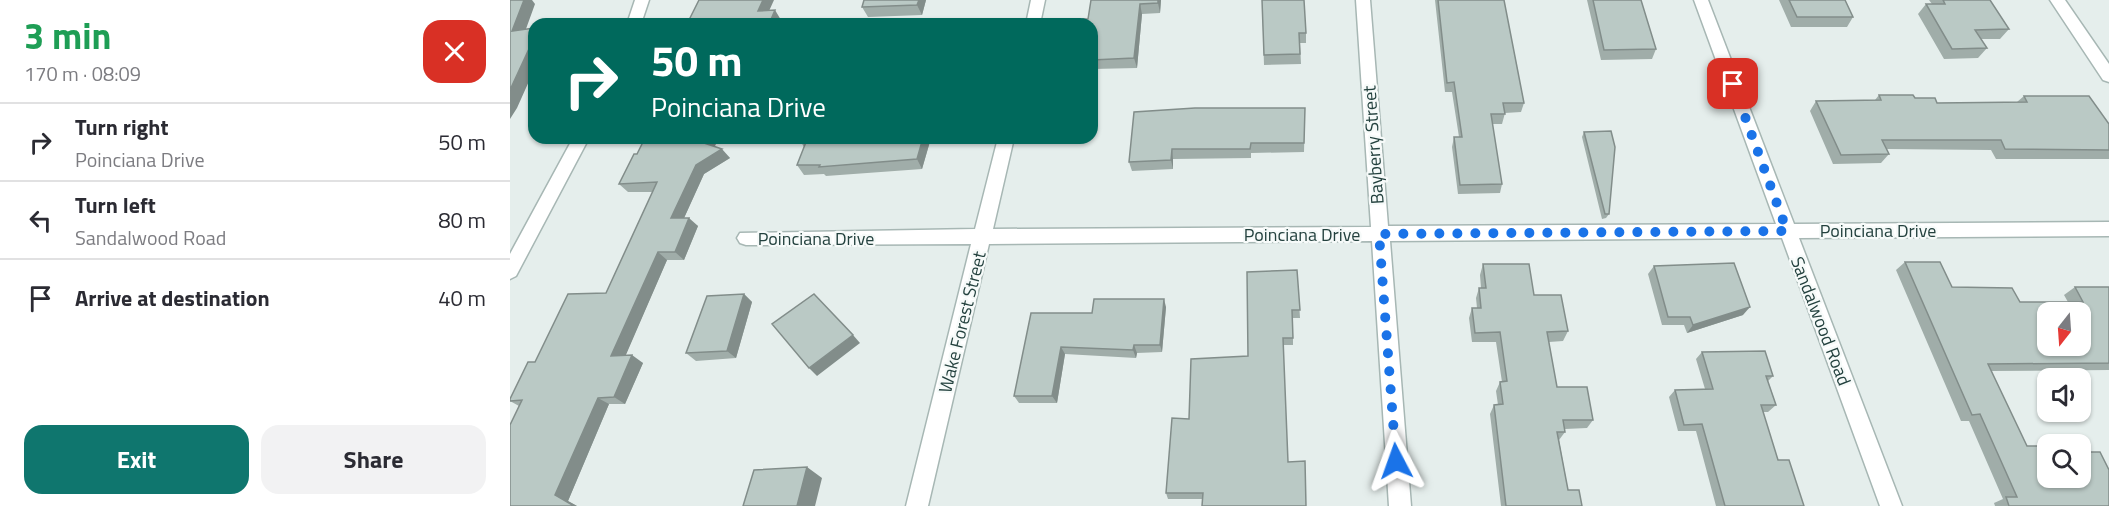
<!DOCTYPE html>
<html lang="en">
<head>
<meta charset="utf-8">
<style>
	body { margin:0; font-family:"Titillium Web",sans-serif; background:#f2f2f3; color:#2b2b33; height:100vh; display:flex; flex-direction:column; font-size:22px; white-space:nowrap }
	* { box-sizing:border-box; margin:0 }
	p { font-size:20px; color:#7c7c81 }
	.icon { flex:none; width:33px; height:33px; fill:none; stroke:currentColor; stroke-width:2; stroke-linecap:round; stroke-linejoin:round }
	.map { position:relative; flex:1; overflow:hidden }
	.details { display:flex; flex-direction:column; background:#fff; width:510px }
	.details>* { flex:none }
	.hud { position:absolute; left:18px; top:18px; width:570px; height:126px; border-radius:18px; box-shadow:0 2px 4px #0004; background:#00695c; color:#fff; overflow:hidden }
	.needle { width:39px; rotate:197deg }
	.controls { position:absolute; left:1527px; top:302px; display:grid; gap:12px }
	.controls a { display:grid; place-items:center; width:54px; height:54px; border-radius:12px; background:#fff; box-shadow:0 2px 4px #0004; font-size:30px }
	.pin { position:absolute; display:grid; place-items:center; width:51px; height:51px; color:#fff; margin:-26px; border-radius:12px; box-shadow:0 3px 9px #0006 }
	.me { position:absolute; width:66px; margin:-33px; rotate:356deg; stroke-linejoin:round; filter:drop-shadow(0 0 4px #0008) }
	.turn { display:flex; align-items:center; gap:21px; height:126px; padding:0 24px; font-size:27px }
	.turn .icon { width:78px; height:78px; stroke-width:2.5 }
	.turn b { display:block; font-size:42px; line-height:51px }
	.round { display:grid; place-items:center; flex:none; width:63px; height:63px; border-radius:18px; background:#f2f2f3 }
	.overview { display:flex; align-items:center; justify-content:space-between; height:102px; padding:0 24px }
	h1 { font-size:36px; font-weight:700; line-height:45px; color:#1e9e55 }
	.primary-button { display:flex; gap:12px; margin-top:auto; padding:12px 24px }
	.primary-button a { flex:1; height:69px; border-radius:18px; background:#0f766e; color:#fff; font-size:24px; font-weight:700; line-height:69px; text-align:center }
	.primary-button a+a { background:#f2f2f3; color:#2b2b33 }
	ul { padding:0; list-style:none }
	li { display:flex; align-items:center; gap:18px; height:78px; padding:0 24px; border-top:2px solid #e1e1e2 }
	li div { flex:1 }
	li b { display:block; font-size:22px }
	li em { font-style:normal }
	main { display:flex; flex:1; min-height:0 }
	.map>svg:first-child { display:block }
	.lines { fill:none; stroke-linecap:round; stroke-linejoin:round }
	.minor-casing { stroke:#a7b7b4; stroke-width:3 }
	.minor { fill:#fff; fill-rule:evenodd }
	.wall { fill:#a0ada9 }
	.shaded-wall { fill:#828d8a }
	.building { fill:#bac9c5; stroke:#828d8a; stroke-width:1.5; fill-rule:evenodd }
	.route { stroke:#1a73e8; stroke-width:10; stroke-dasharray:0 18 }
	.labels { text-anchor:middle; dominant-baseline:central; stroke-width:4.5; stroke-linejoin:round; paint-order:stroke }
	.street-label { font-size:18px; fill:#23413e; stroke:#f6faf9 }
</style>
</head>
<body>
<main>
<section class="details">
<div class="overview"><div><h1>3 min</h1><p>170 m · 08:09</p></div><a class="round" style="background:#d93025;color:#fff"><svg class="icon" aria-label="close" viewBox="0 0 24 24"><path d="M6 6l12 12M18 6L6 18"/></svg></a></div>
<ul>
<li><svg class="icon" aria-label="right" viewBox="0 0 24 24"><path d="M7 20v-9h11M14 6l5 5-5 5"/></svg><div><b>Turn right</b><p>Poinciana Drive</p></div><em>50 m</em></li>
<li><svg class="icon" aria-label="left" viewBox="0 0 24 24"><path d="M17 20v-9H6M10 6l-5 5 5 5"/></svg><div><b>Turn left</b><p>Sandalwood Road</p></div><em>80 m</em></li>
<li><svg class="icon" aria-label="arrive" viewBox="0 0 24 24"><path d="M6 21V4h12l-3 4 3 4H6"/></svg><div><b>Arrive at destination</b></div><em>40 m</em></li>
</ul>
<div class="primary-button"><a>Exit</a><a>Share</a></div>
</section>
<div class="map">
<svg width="1599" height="506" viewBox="0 0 1599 506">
	<rect width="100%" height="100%" fill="#e5eeec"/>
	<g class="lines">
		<defs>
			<path id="minor" d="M125,0H139L131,24H117Z
				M521,0H535L530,24H516Z
				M846,0H860L878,226L1266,224L1184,0H1198L1284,224L1599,222V236L1289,238L1392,506H1370L1272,238L880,241L901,506H879L862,241L479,244L418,506H396L461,244L236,245L230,243L227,238L230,233L465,229L488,138H504L483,229L861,227Z
				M1540,0H1555L1599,64V82L1593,80Z
				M63,138H79L6,276L0,279V254Z"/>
		</defs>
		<!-- minor casing -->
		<use href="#minor" class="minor-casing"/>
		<!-- minor -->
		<use href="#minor" class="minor"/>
	</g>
	<!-- wall -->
	<path class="wall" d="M416,0L412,15L358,17L352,7Z
		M581,0H651L650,13L632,14L627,68L583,69L582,65V24Z
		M752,0L796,33V43H790L791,64L754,65Z
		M925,0H994L1014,103L1011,112L995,113L992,124H982L992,184L990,193L948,194L942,147L944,137H949L942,92H935Z
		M1077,0H1131L1146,49L1142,59L1091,60Z
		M1269,0H1335L1343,17L1337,27H1281Z
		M1419,0H1480L1499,29L1490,39H1471L1477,48L1468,58L1434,59L1408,14L1416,4H1422Z
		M1369,95L1405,98L1427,103L1507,102L1514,96L1599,124V159H1486L1481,150L1377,149L1379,154L1371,163L1323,164L1300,111L1306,101L1365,100Z
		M795,108L794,152L741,153V158L663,159V169L622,171L619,162Z
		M1074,132L1099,214L1096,218L1092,219L1072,137Z
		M292,138H421L412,169L316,176L314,174L294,175L287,165L294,147L291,142Z
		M205,146L220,158L194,174L174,218L188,226L174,260H157L115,356L133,363L115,404H99L58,501L67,506H0L9,406L0,401V399L25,362L96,293L143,192H118L109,184Z
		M1395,262L1442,287L1510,302H1558L1554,295L1565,287H1599V370L1481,371L1517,446L1599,506H1485L1484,503L1493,499L1459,421H1451L1386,270Z
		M973,264L1024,295L1058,331L1053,341L1039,342L1047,387L1083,420L1077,428L1055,429V432L1049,440L1058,490L1072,506H991L980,414L984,405H988L986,391L990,382H992L986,342H962L959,318L962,308H967L966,298L969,288H971L970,275Z
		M1144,266L1233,315L1177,333L1174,325H1152L1138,274Z
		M787,270L790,318H783V345H774L692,499H658L656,493L679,419L738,356Z
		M234,294L242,302L226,358L186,361L176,353Z
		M656,307L652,352L627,353L626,358L555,354L547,403H509L504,396L582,313Z
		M1192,352L1263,376L1258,381L1266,405L1258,412H1253L1268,460L1294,506H1206L1186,431H1168L1159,397L1165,390L1195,389L1186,359Z"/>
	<!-- shaded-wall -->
	<path class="shaded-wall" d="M14,0H22L25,4L12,40L2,31Z
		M253,0H264L255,20L248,11Z
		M409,0H416L412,15L407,5Z
		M648,0H651L650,13L648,3Z
		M630,4L632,14L627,68L624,58Z
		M265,10L271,20L269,24H259Z
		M24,38V70L7,108L0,119V90Z
		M196,138H209L202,152L194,143Z
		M413,138H421L412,169L407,159Z
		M212,149L220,158L194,174L170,227L161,218L186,165Z
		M662,149L663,159V169L661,160Z
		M179,218L188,226L174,260L165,252Z
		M148,252L157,260L112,364L101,356Z
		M234,294L242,302L226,358L217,351Z
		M654,299L656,307L652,352L650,345Z
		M1240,307L1233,315L1177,333L1183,325Z
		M343,335L350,343L307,376L299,368Z
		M624,345L627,353L626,358L623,350Z
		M551,347L555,354L547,403L542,396Z
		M122,355L133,363L115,404L104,397Z
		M88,398L99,404L58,501L67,506H64L45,495Z
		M297,467L312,478L305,506H287Z"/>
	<!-- building -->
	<path class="building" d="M0,0H14L2,31L24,28V38L0,90Z
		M189,0H253L248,11L265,10L259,24H177Z
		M354,0H409L407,5L352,7Z
		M581,0H648V3L630,4L624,58L582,60V24H572L573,19H578Z
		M752,0H794L796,33H789L790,54L754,55Z
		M928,0H994L1014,103H993L995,114H981L992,184L950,185L944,137H952L944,82L937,83Z
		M1083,0H1131L1146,49L1094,50Z
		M1279,0H1335L1343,17H1287Z
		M1433,0H1480L1499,29L1465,30L1477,48L1442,49L1416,4H1435Z
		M1369,95H1403L1405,98H1425L1427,103L1517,102L1514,96H1579L1599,124V150L1495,149L1491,140H1372L1379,154L1331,155L1306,101L1371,100Z
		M685,108H795L794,143H741L740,149H662L661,160L619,162L624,112Z
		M1101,131L1105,147L1099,214H1095L1074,132Z
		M135,138H196L194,143L212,149L186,165L161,218H179L165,252H148L101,356L122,355L104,397L88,398L45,495L64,506H0V425L12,400L0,401V399L18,362H25L58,294L96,293L147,182L109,184L124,154H127Z
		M292,138H413L407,159L309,167L310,165H287L296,142H291Z
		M1395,262H1430L1442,287L1502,288L1510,302H1573L1565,287H1599V363L1478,364L1517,446H1538V477H1570V452H1590L1599,470V506H1499L1496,497H1507L1470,414L1462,415ZM1538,312H1570V345H1538Z
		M1224,263L1240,307L1183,325L1180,317H1158L1144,266Z
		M973,264H1019L1024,295H1051L1058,331L1037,332L1047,387H1077L1083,420H1053L1055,432H1047L1058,490H1069L1072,506H996L984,405L993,404L990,382L997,381L990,332L965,333L962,308H971L969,288H976Z
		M787,270L790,310H782L783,338H773L778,462L795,461L796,506H692L693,493H656L662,418L679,419L681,359L738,356L737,272Z
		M234,294L217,351L176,353L197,296Z
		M304,294L343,335L299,368L262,324Z
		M584,299H654L650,345H624L623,350L551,347L542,396H504L521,313H582Z
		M1255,351L1263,376H1256L1266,405H1251L1268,460H1279L1294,506H1215L1192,424L1174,425L1165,390L1203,389L1192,352Z
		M297,467L287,506H233L244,470Z"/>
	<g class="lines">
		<!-- route -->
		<path class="route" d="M886,461L869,234L1277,231L1223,84"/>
	</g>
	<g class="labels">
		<!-- street labels -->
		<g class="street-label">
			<text transform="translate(863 145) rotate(-94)">Bayberry Street</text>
			<text x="1368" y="230">Poinciana Drive</text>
			<text x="792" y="234">Poinciana Drive</text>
			<text x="306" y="238">Poinciana Drive</text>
			<text transform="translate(1311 321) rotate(69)">Sandalwood Road</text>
			<text transform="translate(452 322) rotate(-76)">Wake Forest Street</text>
		</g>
	</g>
</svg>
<div class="controls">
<a><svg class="needle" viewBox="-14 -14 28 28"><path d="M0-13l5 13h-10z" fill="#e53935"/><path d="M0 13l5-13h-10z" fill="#7c7c81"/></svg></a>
<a><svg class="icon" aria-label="sound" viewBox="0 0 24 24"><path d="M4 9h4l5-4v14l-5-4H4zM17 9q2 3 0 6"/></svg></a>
<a><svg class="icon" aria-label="search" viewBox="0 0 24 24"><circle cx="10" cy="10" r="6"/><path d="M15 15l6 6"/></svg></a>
</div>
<div class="pin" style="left:1223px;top:84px;background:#d93025"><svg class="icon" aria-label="arrive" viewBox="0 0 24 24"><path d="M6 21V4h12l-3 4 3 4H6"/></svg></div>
<svg class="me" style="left:886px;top:461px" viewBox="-20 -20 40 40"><path d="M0-17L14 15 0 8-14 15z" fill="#1a73e8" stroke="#fff" stroke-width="4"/></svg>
<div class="hud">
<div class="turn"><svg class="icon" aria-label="right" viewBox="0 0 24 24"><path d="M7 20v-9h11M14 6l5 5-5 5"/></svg><div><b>50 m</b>Poinciana Drive</div></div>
</div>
</div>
</main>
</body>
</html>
